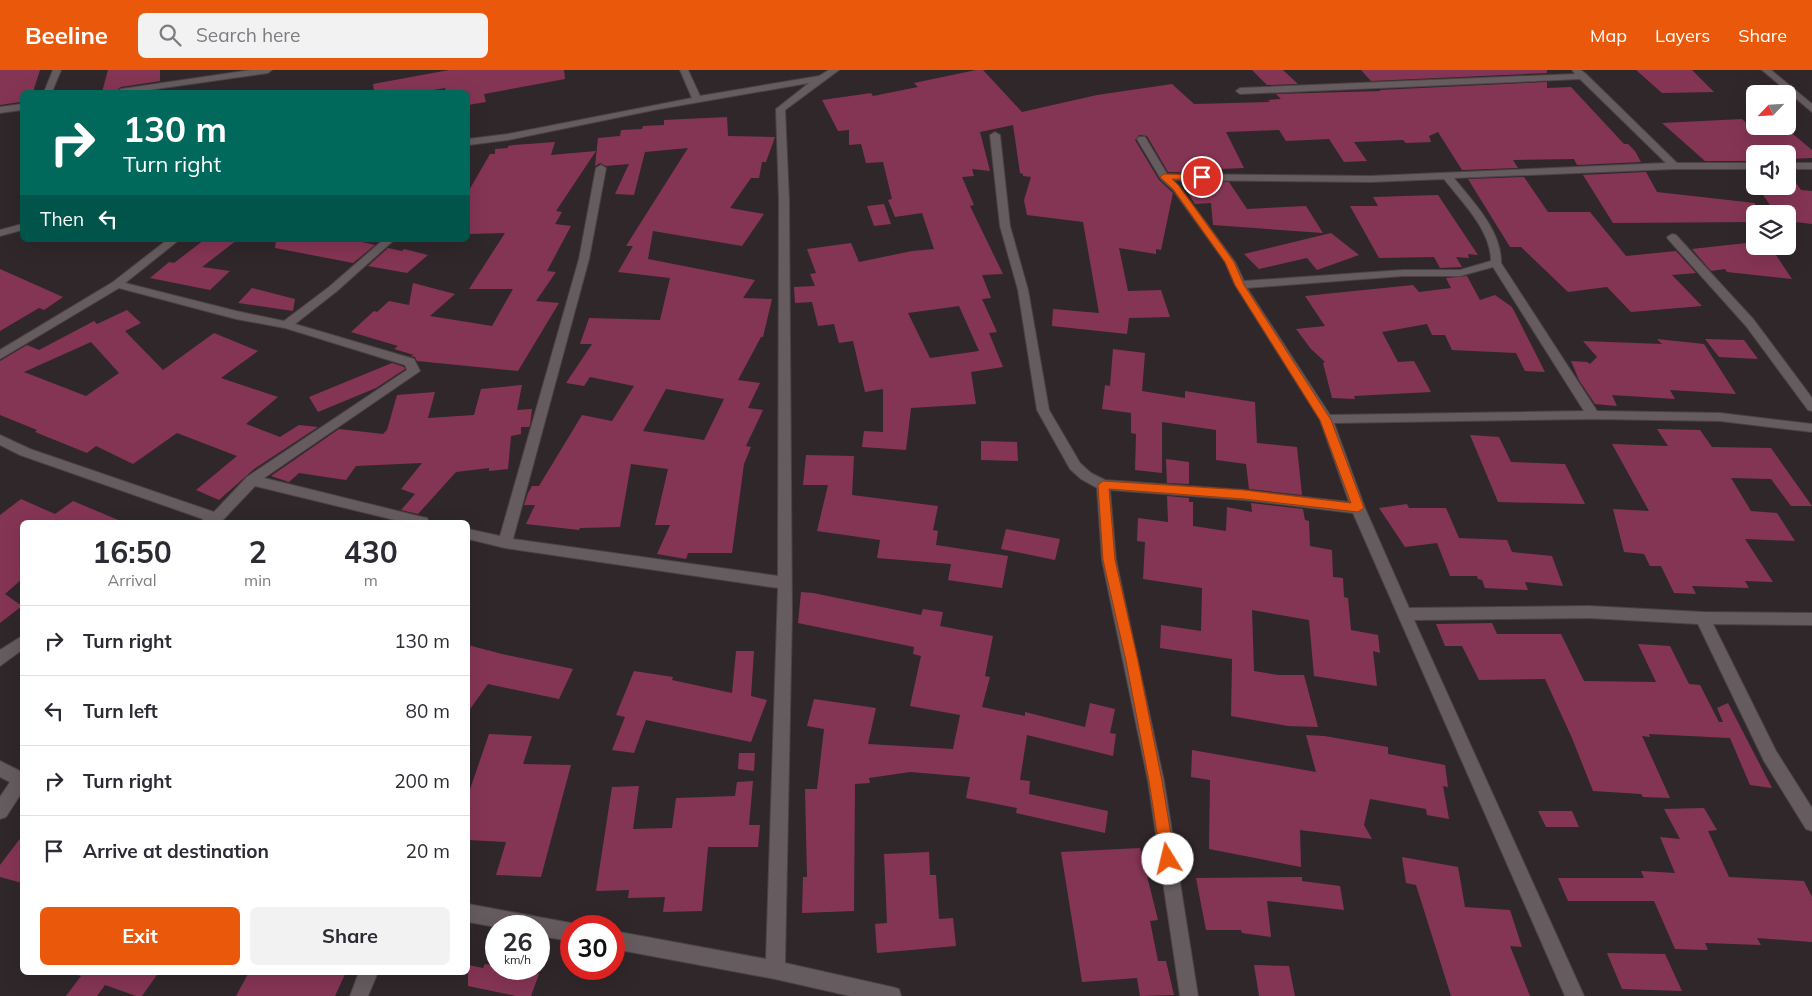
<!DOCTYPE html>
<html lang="en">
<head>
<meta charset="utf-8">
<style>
	body { margin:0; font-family:Mulish,sans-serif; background:#f2f2f3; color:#2b2b33; height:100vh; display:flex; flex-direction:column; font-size:19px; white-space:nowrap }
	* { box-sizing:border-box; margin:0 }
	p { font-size:16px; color:#7c7c81 }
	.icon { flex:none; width:28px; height:28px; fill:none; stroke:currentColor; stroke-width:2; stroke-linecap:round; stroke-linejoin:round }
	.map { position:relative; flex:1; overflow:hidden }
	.drawer { position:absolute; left:20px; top:450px; width:450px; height:455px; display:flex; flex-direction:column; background:#fff; border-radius:8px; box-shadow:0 5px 20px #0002 }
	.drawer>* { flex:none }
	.banner { position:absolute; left:20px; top:20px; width:450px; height:152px; border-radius:8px; box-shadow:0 5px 20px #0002; background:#00695c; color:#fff; overflow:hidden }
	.needle { width:32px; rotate:245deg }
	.fabs { position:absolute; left:1746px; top:15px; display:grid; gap:10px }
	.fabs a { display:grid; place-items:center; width:50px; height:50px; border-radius:8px; background:#fff; box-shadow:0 5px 20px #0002; font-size:25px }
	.speed { position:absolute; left:485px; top:845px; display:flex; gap:10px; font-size:25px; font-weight:700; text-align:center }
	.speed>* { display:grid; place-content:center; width:65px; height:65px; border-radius:50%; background:#fff; box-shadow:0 5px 20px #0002; line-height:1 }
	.speed small { font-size:12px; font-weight:400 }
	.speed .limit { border:8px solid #d22; background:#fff; color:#111 }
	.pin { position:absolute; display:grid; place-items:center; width:42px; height:42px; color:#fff; margin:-21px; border:2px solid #fff; border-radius:50%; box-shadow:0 1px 5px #0007 }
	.me { position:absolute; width:55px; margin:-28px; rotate:351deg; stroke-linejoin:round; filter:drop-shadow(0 0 4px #0008) }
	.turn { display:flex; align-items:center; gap:18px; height:105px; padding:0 20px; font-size:22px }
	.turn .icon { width:65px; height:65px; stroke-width:2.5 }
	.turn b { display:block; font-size:35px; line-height:42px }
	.then { display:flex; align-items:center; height:48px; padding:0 20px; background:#0003; gap:10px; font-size:19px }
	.eta { display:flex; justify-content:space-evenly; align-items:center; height:85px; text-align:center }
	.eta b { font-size:30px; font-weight:700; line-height:35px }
	.cta { display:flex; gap:10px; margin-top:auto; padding:10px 20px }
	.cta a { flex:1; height:58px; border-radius:8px; background:#ea580c; color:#fff; font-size:20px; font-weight:700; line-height:58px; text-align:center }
	.cta a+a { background:#f2f2f3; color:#2b2b33 }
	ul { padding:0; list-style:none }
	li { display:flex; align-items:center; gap:15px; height:70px; padding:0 20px; border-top:1px solid #e1e1e2 }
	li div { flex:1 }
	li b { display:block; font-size:19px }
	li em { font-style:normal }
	header { display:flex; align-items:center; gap:30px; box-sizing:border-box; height:70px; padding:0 25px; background:#ea580c; color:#fff }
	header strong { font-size:24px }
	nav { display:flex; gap:28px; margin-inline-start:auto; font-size:18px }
	.search { width:350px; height:45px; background:#f2f2f3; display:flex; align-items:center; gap:12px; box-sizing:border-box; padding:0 18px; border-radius:8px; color:#7c7c81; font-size:19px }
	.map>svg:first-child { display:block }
	.building { fill:#853554; fill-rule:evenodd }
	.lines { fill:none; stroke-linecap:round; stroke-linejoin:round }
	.minor-casing { stroke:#4a4244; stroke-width:2 }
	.minor { fill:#665c5f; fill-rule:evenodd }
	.route { fill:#ea580c; stroke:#983908 }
</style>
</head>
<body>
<header>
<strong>Beeline</strong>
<div class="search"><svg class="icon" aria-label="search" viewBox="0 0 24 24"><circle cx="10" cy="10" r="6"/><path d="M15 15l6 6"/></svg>Search here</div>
<nav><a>Map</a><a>Layers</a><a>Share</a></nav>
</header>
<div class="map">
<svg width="1812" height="926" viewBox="0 0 1812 926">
	<rect width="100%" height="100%" fill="#30272a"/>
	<!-- building -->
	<path class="building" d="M0,0H40L33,22H22L20,32L0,35Z
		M108,0H160V11L121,17L115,22H102Z
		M449,0H564L565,9L484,24L486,32L468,35V22H446L445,18L421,22H374L373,14Z
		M976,0H983L1022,42L1097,25L1172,14L1194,34L1270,32L1268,30L1281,29L1276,24L1381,21L1379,20L1547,12V18L1571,17L1624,74H1628L1635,81L1641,92L1577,95L1574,89L1513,90L1518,98L1462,100L1438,62L1429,66L1431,72L1406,73L1403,70L1354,72L1367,91L1344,92L1329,69L1286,71L1279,60L1226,62L1244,98L1220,99L1223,103L1168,102L1147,66L1139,65L1135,70L1159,110L1173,123L1161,180L1156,179V184L1119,178L1128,221L1161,220L1170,247L1129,248L1127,264L1052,256L1053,239L1099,243L1083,152L1027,145L1024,130L1031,107L1023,106V104L1020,103L1013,55L980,62L990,101L972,99L974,106L962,107L974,135L970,136L1003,204L982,205L991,228L982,229L997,262L989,263L1003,297L971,302L976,334L911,338L906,380L862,377L864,361L883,362V319L865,322L853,271L839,273L834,254L818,256L812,232L795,233L794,217L815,216L810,204L816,203L807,179L851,173L859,192L912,181L934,179L922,143L895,147L888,130L892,129L883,92L866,93L861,74L849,75V60L838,61L822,30L871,23L873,26L918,17L914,13ZM959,236L979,281L930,288L908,243Z
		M1252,0H1283L1298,14L1267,15Z
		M1361,0H1547V3L1371,11Z
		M1636,0H1692L1714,22L1662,23Z
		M727,47L728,66L775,67L766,92H762L759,108H751L730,138L764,144L742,176L653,161L648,189L755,210L743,228L772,229L763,267H761L738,310L760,313L748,338L763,340L746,376L751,377L744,394L732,483H688L686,489L657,484L670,455H655L668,399L631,394L620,457L580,458L579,460L526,454L535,435H524L528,423L532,416H539L582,345L612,351L634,316L590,307L584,316L566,313L592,274H580L589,248L660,250L670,208L618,202L633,176H626L688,78L645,82L634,125L615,124L629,94L606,96L600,93L595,96L598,68L620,66L621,60L642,59L643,56L664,55V50ZM666,319L724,329L704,370L643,361Z
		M1742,49L1759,65L1793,64L1812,80V88L1788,89V84H1755V91H1705L1662,53Z
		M555,72L551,85L596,81L556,141L562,142L555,154L571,156L547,201L556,202L536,231L559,233L518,301L417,291L415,287L410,286L414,285L394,279L398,276L351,262L374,241L377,242L389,231L409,235L413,213L455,224L430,246L492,256L513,219H469L505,163L468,164V122L490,84H495V79L508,78V76L514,75Z
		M1788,101L1801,120L1812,121V154L1788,151V144H1776L1757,116H1788Z
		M1646,102L1657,122L1755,133V152L1613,153L1583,105Z
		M1524,107L1548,142H1590L1626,186L1676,181L1696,203L1672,205L1702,236L1631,242L1607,217L1568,222L1521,177H1510L1468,109Z
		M1181,112H1229L1247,139L1306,136L1323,163L1213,155L1211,133L1195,134Z
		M1438,125L1478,185L1468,184L1469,188L1456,187L1462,197L1440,198L1434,187L1379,188L1350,136H1378L1373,127Z
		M884,134L891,154L874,156L867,136Z
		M1331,163L1359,185L1317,200L1307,188L1259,199L1244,184Z
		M204,170H237L202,197L230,201L210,220L150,208L169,192L174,193Z
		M276,170H353L375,175L353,193L275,178Z
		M1755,172V180L1774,182L1792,209L1727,202L1725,199L1711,201L1692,179Z
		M388,178L402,181L404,179L428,185L407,203L368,196Z
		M0,199L63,227L44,240L39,238L0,261Z
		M1467,206L1480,230L1495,225L1512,237L1545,302L1525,301L1516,283L1452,280L1445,265H1432L1427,254L1382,262L1398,292L1414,291L1431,322L1354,326L1355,329L1332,328L1323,293L1325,292L1311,279L1296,259L1325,256L1305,226L1413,215L1419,222L1451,218L1446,208Z
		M252,218L295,229L293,241L238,233Z
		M127,240L141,253L125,261L163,300L214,263L258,281L221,308L278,327L246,354L280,367L299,355L318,357L254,399L219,430L196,420L237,386L177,363L133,394L96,376L87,383L35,362L37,360L0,345V291L27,275L39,280L94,251L97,254ZM91,272L119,303L86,326L24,302Z
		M1657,269L1704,274L1736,324L1670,320L1675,329L1612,325L1617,336L1595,334L1579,310L1571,291L1587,292L1590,294L1597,287L1583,271L1662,274Z
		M1705,269L1744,270L1758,289L1719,287Z
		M1113,279L1145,283L1142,321L1185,328V321L1255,332L1257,373L1297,377L1302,425L1249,419L1246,394L1216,390V360L1162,352V403L1135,400L1136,364L1131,363V343L1102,339L1105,315L1110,316Z
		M392,293L404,297L405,299L376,318L318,342L309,327Z
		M522,315L517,340L532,339L530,355L529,357H521V364L511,366L508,399L489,401V398L456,402L418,444L401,440L415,424L401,419L422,393L356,396L346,410L299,403L289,412L271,406L339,359L383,364L387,360L397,325L435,322L428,348L474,345L481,319Z
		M1657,359L1700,360L1712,377L1771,378L1812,436H1791L1771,409L1731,408L1751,441L1777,443L1795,471L1745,469L1773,512L1745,511L1749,518L1692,516L1696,524L1674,523L1661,496H1650L1644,484L1624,482L1613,439L1649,441L1612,374L1668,376Z
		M1470,365L1499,367L1511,392L1565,394L1585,434L1498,432Z
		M981,371L1017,372L1018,391L981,390Z
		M806,385L854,386L852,425L938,436L933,460L938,461L936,475L1008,486L1002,518L948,510L951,494L877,488L880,470L817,461L828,415H803Z
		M1166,389L1189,392V414L1167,413Z
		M1167,426L1189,428V432H1193V456L1226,461L1227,437L1252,442L1251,433L1303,439L1305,450L1309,451L1310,476L1332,480L1333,507L1343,508L1344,527L1348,528L1351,560L1378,565L1380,583L1373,581L1377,616L1314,606L1309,550L1252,540L1254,601L1278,605H1304L1318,657L1288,656L1231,646L1232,589L1160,578L1161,555L1201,561L1202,518L1143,509L1145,472L1137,471L1138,448L1168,452Z
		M21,429L55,444L73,431L123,452H22V509L5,524L22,536L0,553V445Z
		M1407,434L1409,438H1446L1459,468L1507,470L1512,482L1552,486L1563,516L1525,512L1528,520L1485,518L1482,510L1478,509L1477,506H1450L1437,473L1405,477L1379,438Z
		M1006,459L1060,469L1055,490L1001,479Z
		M801,522L813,523L921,545L923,539L943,542L940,556L993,566L985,606L990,607L982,637L1025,646V642L1085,657L1090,633L1115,639L1110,663L1116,664L1113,686L1027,665L1020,710L1030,711L1029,724L1108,741L1105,763L1016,743L1017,738L966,728L970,707L910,702L869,708L870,713L855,714L854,841L802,843L803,807H807L805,719H817L824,659L807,656L814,629L876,638L868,674L953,679L960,645L910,636L921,586L913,584L914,577L798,553Z
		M1492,553L1497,564H1561L1584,611L1656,612L1638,574L1670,576L1689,614L1700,615L1719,652H1723L1717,638L1728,633L1772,718L1750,715L1730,668L1649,664L1650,667L1642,666L1670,728L1643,727L1641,724L1593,721L1572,668L1545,609L1479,610L1462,576H1445L1436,554Z
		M468,575L502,584L573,599L559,629L488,614L468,642Z
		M736,581H754L751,626L767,630L751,672L646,650L634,683L612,680L625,647L616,645L634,601L673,607L672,610L732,623Z
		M489,664L532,666L523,694L571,695L541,807L496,805L506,772L468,770V725Z
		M1306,665L1324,666L1388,677V684L1445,695L1448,717L1443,716L1449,749L1427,745L1426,739L1370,729L1364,755L1372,769L1300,760L1301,797L1209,779L1210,710L1191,707L1192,680L1316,702Z
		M739,683H755L754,701L738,699Z
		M753,711L749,755H760L758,777H708L702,841L663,842L665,827L628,828L629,820L596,821L612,717L639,716L633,759L672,758L676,728L735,726L737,712Z
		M1704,738L1717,760L1708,761L1729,807L1804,811L1812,827V872L1757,868L1761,875L1705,873L1708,880L1675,879L1654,831H1568L1558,808H1644L1641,801L1675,803L1660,767L1680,769L1664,739Z
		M1538,741H1572L1579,757H1546Z
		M22,766V813L0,807V795Z
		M1140,778L1158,850L1150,851L1158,891H1166L1174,925L1140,926L1137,908L1082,912L1061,782Z
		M929,782L930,805H936L939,849L953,848L956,876L877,883L875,854L887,853L884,784Z
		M1402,787L1458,797L1465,837L1510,840L1522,877L1510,876L1530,926H1451L1416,815L1406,813Z
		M1302,807V811L1340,816L1344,840L1267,831L1271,867L1242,863L1241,860H1206L1196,808Z
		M1607,883L1665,884L1682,921L1622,919Z
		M485,894L496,896V899H509L539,904L531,926H516L468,916V895L483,898Z
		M1254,895L1289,896L1295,926H1259Z
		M77,902H159L142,926H136L105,915L97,926H66L81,906L77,905Z
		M249,902H346L335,926H236Z"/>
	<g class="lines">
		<defs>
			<path id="minor" d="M53,0H61L52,22H44Z
				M251,0H272L268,3L135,22H117L121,19Z
				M680,0H688L700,26L819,6L829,0H839L785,40L789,130L792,545L785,893L892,917L899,919L901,926H850L775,909L614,879V861L766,889L778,518L505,478L468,469V459L500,466L579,189L596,98L601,95L606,98L589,189L513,469L778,506L779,130L776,39L809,13L654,40L508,70L468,75V69L508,64L692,28Z
				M1572,0H1581L1586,4L1677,93H1755V99H1674L1454,108C1473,132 1502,161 1501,193L1597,341L1720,343L1812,354V362L1720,351L1593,349L1334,353L1365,438L1409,538L1589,536L1703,542L1812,543V555L1713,554L1776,681L1812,738V761L1806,759L1764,691L1698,554L1589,548L1414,550L1584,926H1565L1353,443L1244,430L1110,420L1116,490L1164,711L1198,926H1180L1148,711L1102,490L1097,418L1081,409L1070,399L1037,340L1018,220L1000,156L990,65L995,62L1000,65L1010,156L1028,220L1049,340L1080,393L1091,403L1105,410L1244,420L1349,432L1320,350L1235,215L1225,192L1173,120L1161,109L1137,69L1139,67H1145L1167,104L1371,106L1666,93L1580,9L1240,24L1236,21L1240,18L1575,4ZM1444,109C1462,132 1491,160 1491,191L1460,200H1403L1244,211L1235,192L1179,116L1173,110L1371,112ZM1493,197L1584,341L1330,345L1247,218L1403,206H1460Z
				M1762,0H1771L1812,34V42Z
				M22,34V40L0,43V37Z
				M1788,93H1812V99H1788Z
				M22,154V160L0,166V160Z
				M1672,164L1676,165L1754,250L1812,328V341L1808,340L1746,256L1668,169L1667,167Z
				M167,170H179L125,213L236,241L284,251L329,217L383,170H394L337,221L295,254L414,289L420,301L264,408L422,447L427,448L429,452H403L255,416L221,452H201L203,449L20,385L0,375V365L30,379L214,442L247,407L407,300L405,295L285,258L236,249L119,218L0,289V280L113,212Z
				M22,566V580L0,596V580Z
				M0,691L22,702V722L6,747L0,749V727L10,712L0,707Z
				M468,834L571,853L578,856H571V871L539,866V856L496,857L468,852Z
				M359,902H378L368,926H350Z"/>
		</defs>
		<!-- minor casing -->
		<use href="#minor" class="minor-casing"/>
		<!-- minor -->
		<use href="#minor" class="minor"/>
	</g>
	<!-- route -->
	<path class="route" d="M1164,104L1202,105L1206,107L1202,110L1172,109L1179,116L1234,192L1244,215L1331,350L1364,438L1358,442L1244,429L1109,419L1115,490L1138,591L1162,711L1175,789L1173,794L1168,796L1163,794L1161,789L1149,711L1126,591L1103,490L1098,415L1103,411L1244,420L1351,433L1320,350L1235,215L1225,192L1173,119L1160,107Z"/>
</svg>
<div class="fabs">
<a><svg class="needle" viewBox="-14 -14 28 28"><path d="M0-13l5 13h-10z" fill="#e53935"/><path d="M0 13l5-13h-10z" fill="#7c7c81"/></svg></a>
<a><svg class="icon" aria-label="sound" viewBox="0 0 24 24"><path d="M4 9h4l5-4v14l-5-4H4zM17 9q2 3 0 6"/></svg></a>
<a><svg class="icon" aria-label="layers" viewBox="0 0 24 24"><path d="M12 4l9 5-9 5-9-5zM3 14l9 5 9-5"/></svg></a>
</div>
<div class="speed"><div>26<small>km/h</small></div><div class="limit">30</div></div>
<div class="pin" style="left:1202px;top:107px;background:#d93025"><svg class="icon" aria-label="arrive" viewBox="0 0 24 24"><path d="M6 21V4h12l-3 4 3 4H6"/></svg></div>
<svg class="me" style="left:1168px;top:789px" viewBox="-20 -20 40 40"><circle r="19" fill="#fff"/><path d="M0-13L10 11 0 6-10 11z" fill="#ea580c"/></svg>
<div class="banner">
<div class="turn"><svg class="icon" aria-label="right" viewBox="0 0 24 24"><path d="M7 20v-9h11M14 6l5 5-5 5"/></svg><div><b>130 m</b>Turn right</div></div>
<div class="then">Then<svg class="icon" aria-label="left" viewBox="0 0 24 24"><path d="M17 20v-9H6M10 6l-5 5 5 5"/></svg></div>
</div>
<section class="drawer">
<div class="eta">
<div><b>16:50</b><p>Arrival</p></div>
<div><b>2</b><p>min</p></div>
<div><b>430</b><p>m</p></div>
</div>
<ul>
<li><svg class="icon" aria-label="right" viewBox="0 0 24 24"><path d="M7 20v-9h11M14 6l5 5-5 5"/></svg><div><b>Turn right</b></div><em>130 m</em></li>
<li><svg class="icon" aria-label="left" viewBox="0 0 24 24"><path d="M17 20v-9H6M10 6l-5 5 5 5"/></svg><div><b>Turn left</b></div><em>80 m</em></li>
<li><svg class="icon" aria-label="right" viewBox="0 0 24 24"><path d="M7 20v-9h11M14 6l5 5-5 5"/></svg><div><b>Turn right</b></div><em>200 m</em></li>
<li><svg class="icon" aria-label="arrive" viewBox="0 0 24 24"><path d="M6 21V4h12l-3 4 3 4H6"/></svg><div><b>Arrive at destination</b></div><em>20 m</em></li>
</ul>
<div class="cta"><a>Exit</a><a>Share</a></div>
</section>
</div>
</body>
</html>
